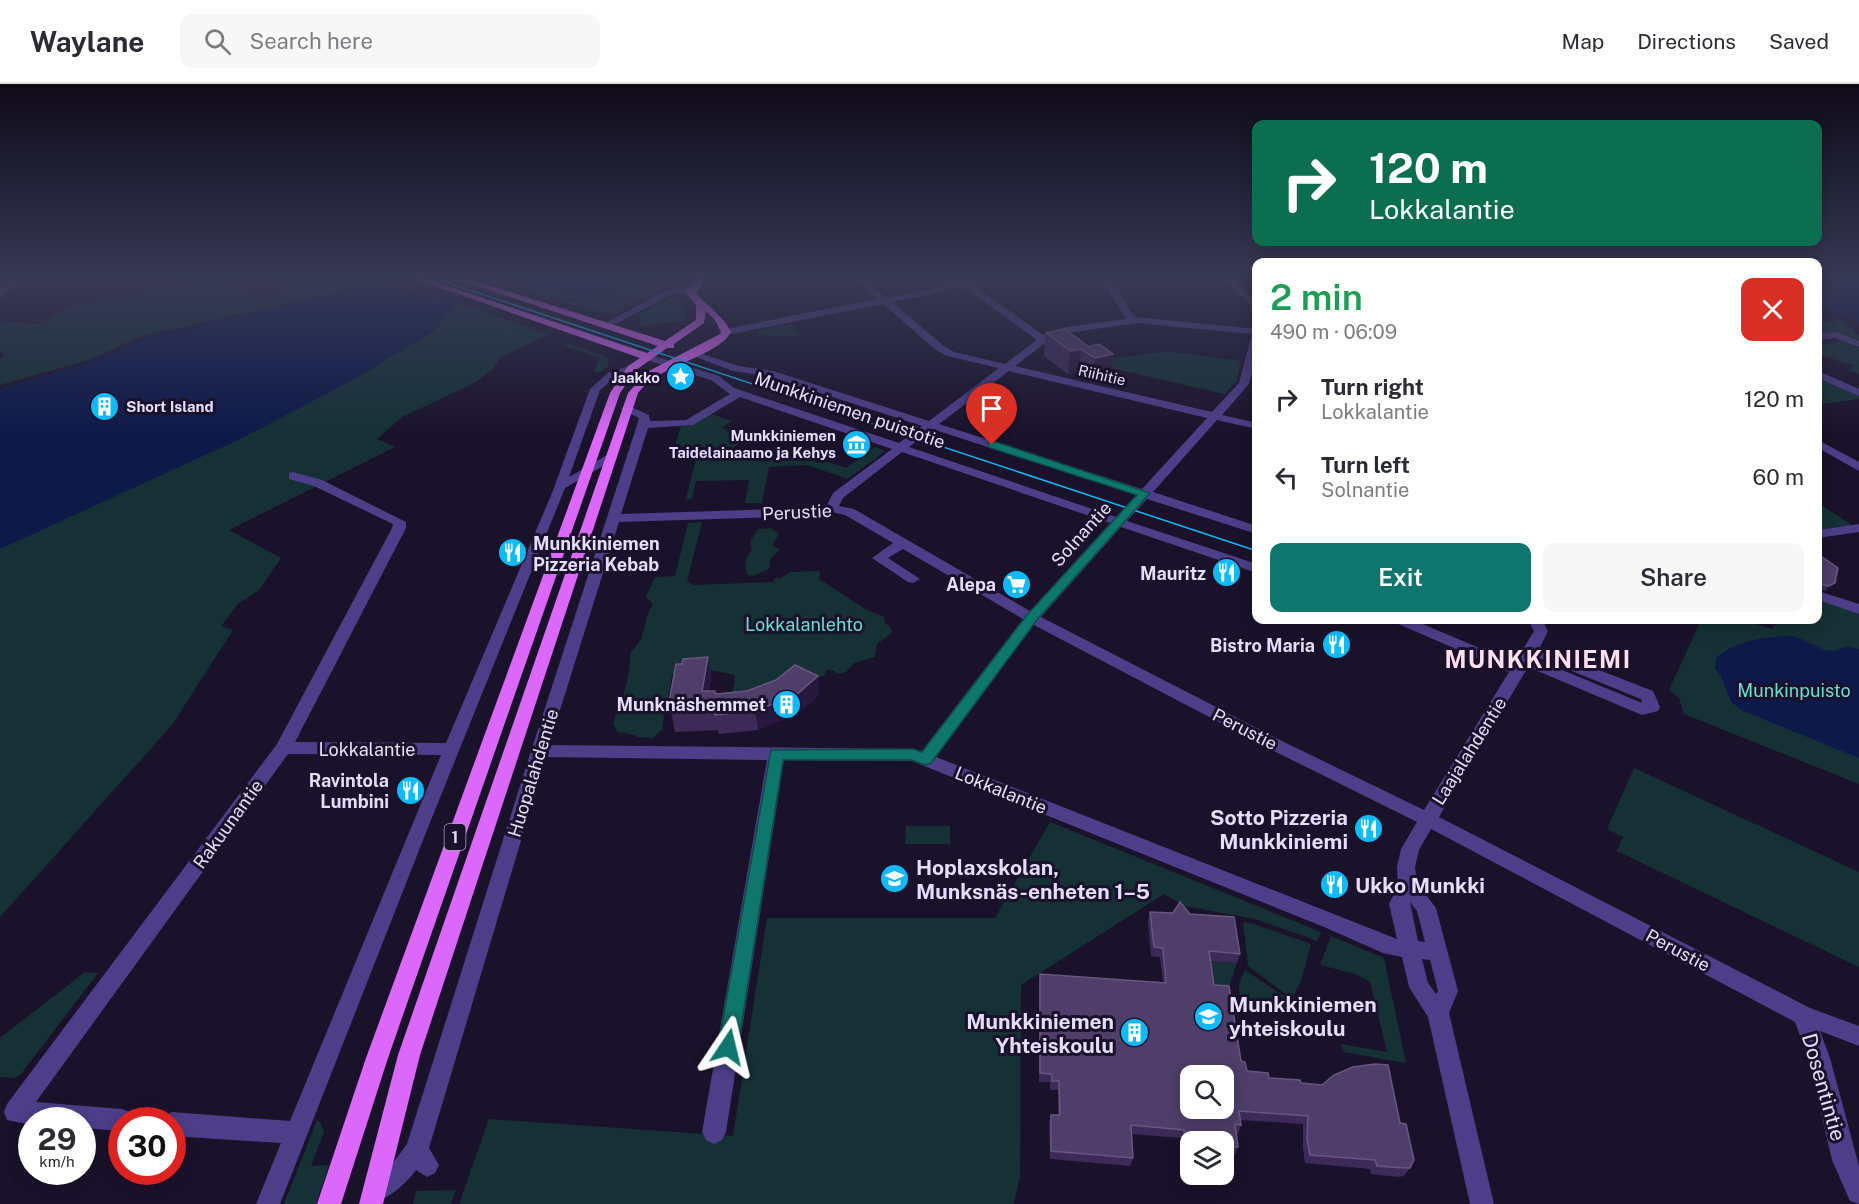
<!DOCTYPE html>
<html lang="en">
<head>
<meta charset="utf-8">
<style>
	body { margin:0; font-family:"Public Sans",sans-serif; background:#f7f7f7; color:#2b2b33; height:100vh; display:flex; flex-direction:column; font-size:22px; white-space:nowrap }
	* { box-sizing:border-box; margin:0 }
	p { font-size:20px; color:#7c7c81 }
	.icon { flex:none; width:33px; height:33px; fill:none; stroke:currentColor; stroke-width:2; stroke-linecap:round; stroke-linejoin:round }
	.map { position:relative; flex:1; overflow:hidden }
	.details { position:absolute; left:1252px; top:174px; width:570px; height:366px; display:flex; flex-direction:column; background:#fff; border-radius:12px; box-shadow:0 3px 15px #0003 }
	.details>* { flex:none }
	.guide { position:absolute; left:1252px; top:36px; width:570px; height:126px; border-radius:12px; box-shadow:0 3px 15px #0003; background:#0b6e4f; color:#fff; overflow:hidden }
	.tools { position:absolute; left:1180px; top:981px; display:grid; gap:12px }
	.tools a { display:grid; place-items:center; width:54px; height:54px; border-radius:12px; background:#fff; box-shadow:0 3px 15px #0003; font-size:30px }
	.speed { position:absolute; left:18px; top:1023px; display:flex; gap:12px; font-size:30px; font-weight:700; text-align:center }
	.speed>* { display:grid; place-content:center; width:78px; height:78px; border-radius:50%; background:#fff; box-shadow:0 3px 15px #0003; line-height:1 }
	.speed small { font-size:15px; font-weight:400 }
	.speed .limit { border:9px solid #d22; background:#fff; color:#111 }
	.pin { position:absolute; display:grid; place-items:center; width:51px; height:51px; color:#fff; margin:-62px -26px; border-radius:50% 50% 50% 0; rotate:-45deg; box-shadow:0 0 6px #0007 }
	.pin .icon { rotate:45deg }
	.me { position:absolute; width:66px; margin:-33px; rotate:10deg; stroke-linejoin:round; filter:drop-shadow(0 0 4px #0008) }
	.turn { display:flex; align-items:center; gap:21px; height:126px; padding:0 18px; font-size:27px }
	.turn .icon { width:78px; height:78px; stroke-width:2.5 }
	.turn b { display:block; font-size:42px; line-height:51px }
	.round { display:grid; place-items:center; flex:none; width:63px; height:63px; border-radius:12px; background:#f7f7f7 }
	.overview { display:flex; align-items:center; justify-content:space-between; height:102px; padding:0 18px }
	h1 { font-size:36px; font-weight:600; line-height:45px; color:#1e9e55 }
	.cta { display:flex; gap:12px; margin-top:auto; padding:12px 18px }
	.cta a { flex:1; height:69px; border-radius:12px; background:#0f766e; color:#fff; font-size:24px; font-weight:600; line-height:69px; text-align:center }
	.cta a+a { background:#f7f7f7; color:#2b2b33 }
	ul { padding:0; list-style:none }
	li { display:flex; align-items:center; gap:18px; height:78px; padding:0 18px }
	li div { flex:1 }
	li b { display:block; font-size:22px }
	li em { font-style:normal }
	header { display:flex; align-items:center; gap:36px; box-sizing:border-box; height:84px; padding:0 30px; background:#fff; border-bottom:2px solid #e1e1e2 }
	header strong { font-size:28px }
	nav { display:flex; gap:33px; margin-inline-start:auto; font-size:21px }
	.search { width:420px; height:54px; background:#f7f7f7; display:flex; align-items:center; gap:15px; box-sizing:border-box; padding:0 21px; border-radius:12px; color:#7c7c81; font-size:22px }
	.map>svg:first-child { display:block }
	.green { fill:#153135 }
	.water { fill:#0d1949 }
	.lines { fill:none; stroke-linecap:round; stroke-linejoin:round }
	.minor { fill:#4d3e89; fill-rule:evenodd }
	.major { fill:#dc67fb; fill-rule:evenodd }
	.tram { stroke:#0ebaf9; stroke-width:1.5 }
	.wall { fill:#3c2b58 }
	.shaded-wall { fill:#27193e }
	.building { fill:#4e3e69; stroke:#665781; stroke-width:1.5; fill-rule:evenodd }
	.route { fill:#0f766e; stroke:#0a4d48; stroke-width:1.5 }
	.labels { text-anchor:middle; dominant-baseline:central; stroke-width:6; stroke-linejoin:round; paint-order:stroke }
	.far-street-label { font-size:15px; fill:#e6ddfe; stroke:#1a122b }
	.far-poi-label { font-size:15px; font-weight:bold; fill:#e6ddfe; stroke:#1a122b; text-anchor:end }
	.shield { fill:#1a122b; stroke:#a9a0bf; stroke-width:1.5 }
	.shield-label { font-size:16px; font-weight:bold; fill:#e6ddfe }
	.street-label { font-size:18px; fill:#e6ddfe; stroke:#1a122b }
	.poi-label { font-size:18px; font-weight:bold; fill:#e6ddfe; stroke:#1a122b; text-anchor:end }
	.park-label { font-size:18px; fill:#69ded4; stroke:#1a122b }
	.near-poi-label { font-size:21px; font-weight:bold; fill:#e6ddfe; stroke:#1a122b; text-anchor:start }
	.near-street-label { font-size:21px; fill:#e6ddfe; stroke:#1a122b }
	.district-label { font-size:24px; font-weight:bold; letter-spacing:1.5px; fill:#fedfed; stroke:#1a122b }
</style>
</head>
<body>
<header>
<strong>Waylane</strong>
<div class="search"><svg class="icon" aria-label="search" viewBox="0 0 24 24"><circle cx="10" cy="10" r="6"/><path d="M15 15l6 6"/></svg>Search here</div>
<nav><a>Map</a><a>Directions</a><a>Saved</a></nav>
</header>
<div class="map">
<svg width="1859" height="1120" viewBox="0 0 1859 1120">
	<rect width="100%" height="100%" fill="#1a122b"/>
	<!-- green -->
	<path class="green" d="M204,195H239L251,217L280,210L271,195H390L431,211H425L430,214L351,208L349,206L142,252L92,275L0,301V275L4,272L3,268L0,267V237L38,240L65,225V223Z
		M542,195H644L593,213L558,217L502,200L505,199L502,198Z
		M665,195H675L662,201L663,205L613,231L563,219L598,214L643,198Z
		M672,213L678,215L685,228L686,237L641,242L639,230Z
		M459,219L549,251L502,272L492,285L476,298L402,333L377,355L395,363L229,446L281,474L259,506L238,520L221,542L233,546L172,641L0,833V422Z
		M1833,235C1842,236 1855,245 1856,251H1859V257L1835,249H1818V238H1837Z
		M790,240L802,251C786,254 773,250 758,252L757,250L761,246Z
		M1843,257L1859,264V290L1847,286L1854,282L1818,270V261Z
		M569,259L606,273L609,276L608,282L601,288H594L600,274L565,262Z
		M1167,267L1241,277L1237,296L1225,310L1102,282L1108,275Z
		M1818,293L1859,312V315L1823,320L1818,318Z
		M711,330L732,337L722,344L748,353L728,368C753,377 763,384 786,368L818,379L823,376L846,384L875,363L885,367L848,395L807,381L769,383L762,419H745L749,396L696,397L692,415H686L696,375H671L681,342L692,341Z
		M1818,419L1852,441L1818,446Z
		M702,438L687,497L694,501L773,498L775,494H781L790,488L820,487L819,495L865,525L884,533L885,539L891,544L892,549L877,560L875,573L854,579L846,588L837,590L834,587L827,586L824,592L731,611L735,599L734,591C717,586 688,582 672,591L668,614V627L664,631L662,646L653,654L636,653V651L618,648L613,640C621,617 631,594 630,569C648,553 642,538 653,520L646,513L655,493L675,492L688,439Z
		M771,444L779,450L772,461L780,466L770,475L769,485L754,492L748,491C743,481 745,474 752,466L750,458L758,445Z
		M1818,515L1859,530V700L1684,630L1679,614L1669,606L1701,536H1743L1772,545L1780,536H1818Z
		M1634,684L1859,788V883L1617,767L1623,753L1607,745Z
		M1050,738L1321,848L1317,857L1255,835L1184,822L1164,810L1021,901L1020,1091L1014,1120H459L489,1035L733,1052L767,834H995Z
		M906,742H950V760H905Z
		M1243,838L1254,840L1311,860L1301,897L1292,915L1248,882Z
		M1331,852L1384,874L1406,979L1344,968L1340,960L1387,968L1370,898L1356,890L1320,881Z
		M1206,877L1237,879L1226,911L1211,910Z
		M1245,886L1288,915L1291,919L1277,923L1240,918L1239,899Z
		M85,888L98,889L21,990L15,994L0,993V954Z
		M317,1036L320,1038L324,1047L311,1082L329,1081L316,1120H284Z
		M456,1106L451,1120H413L416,1107Z"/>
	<!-- water -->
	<path class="water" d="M491,195H636L592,210L569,212L554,204H525L502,198L453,217V222L434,247L355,295L240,355L0,465V305L95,276L151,252L358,204H401L430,214H443Z
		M1818,195H1859V239L1818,222Z
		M1785,552L1797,553L1824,566L1835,567L1847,562L1859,565V674L1743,627L1731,618L1721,592L1715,584L1716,574C1735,557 1760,554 1785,552Z"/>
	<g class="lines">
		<!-- minor -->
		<path class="minor" d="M12,195H21L0,214V206Z
			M855,195H864L886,214L932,205L961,195H973L969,198L1043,251L1066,243L1126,235L1102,195H1111L1114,198L1128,225L1136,233L1257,245V270L1249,300L1222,331L1257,339V345L1217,336L1153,408L1257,442V450L1147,415L1127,437L1257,480V489L1121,443L1041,533L1284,658L1424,726L1509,588L1396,539L1394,536H1413L1515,579L1534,547L1528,536H1542L1548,547L1540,563L1653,607L1660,623L1658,627L1642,631L1528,583L1439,733L1810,924L1859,942V962L1820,947L1830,974L1859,1082V1120L1850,1117L1832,1076L1808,974L1795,938L1431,745L1419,766L1415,783L1417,799L1436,824L1458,907L1449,929L1494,1120H1470L1428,933L1409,903L1402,873L1383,869L1324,843L912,677L784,676L726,1048L722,1056L714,1060L706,1056L702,1048L767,676L546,673L429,1064L439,1081L435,1089L427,1093L416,1086C406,1100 391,1112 375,1119L366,1116L363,1107L366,1098L393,1079L407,1060L531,667L637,341L639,334L621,325L623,323H631L649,331L650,337L686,336L730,310L711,296L643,275V271H651L719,292L734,304L899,359L922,342L768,292L733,287L688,270L693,267L739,282L773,287L929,337L999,284L947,272L936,266L883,220L726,251L721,248L726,245L877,215ZM961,201L1037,256L1005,280L954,268L944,262L892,218L937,209ZM1137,239L1252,250L1239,299L1212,328L1015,282L1053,253L1067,249ZM1009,287L1207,334L1142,405L939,340ZM740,313L892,365L833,409L827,421L810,424L621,430L648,344L693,341ZM932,345L1136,411L1116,433L909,363ZM902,368L1110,439L1030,527L854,425L839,422L843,414ZM832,428L845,431L893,459L872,474L908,498L913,499L920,495L888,474L903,465L1023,535L921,668L913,665L549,661L619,438L810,432ZM1034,541L1272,666L1417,738L1401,765L1397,783L1398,802L1389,820L1397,855L936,673ZM1535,572L1641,615L1642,619L1533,574ZM1410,818L1417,827L1425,858L1418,857ZM1422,875L1430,876L1438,907L1436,910L1428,899Z
			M1223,195H1232L1257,219V227Z
			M698,200L701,201V205L671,211L608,244L600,242L665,207Z
			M1836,248L1859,257V263L1835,254L1818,256V250Z
			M632,281L637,284L636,286L615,293L600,306L569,393L607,371H615L617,374L565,404L427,746L280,1120H256L281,1059L172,1052V1036H162L164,1032L172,1028L290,1037L441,671L288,670L36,1018L122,1025L130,1028L133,1036H122V1047L82,1044V1036H32V1041L7,1036L4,1028L7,1020L277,660L392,444L393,440L314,402L289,395V389L293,388L322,396L406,438V444L295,658L446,659L552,409L590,305L608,289Z
			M1818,287L1859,305V312L1818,294Z
			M1818,356L1859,378V387L1818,364Z
			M1859,440V448L1818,454V446Z
			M1818,507L1859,520V530L1818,516Z"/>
		<!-- major -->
		<path class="major" d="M415,195H427L647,269L658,262L456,195H469L665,257L696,236V221L686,209L697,195H706L696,209C708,223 722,230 731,248C719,272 660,280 638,309L420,971L383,1120H359L398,971L628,309L647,288L720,250L721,248L715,236L706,227L704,239L674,260V264H667L636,286L620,309L388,974L341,1120H317L366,974L610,309L628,282L640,274Z"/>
		<!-- tram -->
		<path class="tram" d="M436,195L1257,467"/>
	</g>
	<!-- wall -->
	<path class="wall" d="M1046,249L1089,263L1110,294L1093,298L1079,288L1068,290L1044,272Z
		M1818,470L1832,503L1825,507L1818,505Z
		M708,573L711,592L709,607L716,610L819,611L798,629L758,646L719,650L718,646L675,648L669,618L682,580Z
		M1150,828L1190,830L1240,870L1237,879L1210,877L1214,901L1241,977L1247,987L1269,994L1301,999L1410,1084L1404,1092L1398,1093L1371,1090L1370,1085L1305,1079L1303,1064V1040L1241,1036V1041L1238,1050H1237L1238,1063L1235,1071L1224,1070V1058H1191V1068L1182,1067L1181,1054L1131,1050L1133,1074L1130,1082L1050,1075L1049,1039L1051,1031H1058V1006H1050V998H1039V899L1040,890L1163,898L1160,873L1151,872L1148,838Z"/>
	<!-- shaded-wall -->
	<path class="shaded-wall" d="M1081,265L1079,288L1068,290L1070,267Z
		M1113,270L1110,294L1093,298L1095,274Z
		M1835,499L1832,503L1825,507L1828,502Z
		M708,573L711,592L705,626L702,607Z
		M818,592L819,611L798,629L758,646L755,627Z"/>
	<!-- building -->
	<path class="building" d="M1065,245L1089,263L1099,260L1113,270L1095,274L1081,265L1070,267L1046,249Z
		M1818,470L1838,484L1835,499L1828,502L1818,499Z
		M708,573L702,607H715L716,610L747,607L776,596L795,581L818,592L796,611L755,627L715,631V627L670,629L673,618H669L676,580H682L683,575Z
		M1180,818L1190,830L1234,833L1240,870L1209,867L1214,901L1229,902L1241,977L1245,978L1247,987L1268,989L1269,994L1300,996L1301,999L1322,1001L1334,991L1353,983L1375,980L1388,981L1400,1039L1406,1040L1414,1076L1410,1084H1404L1377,1082L1375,1076L1310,1071L1307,1055L1308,1032L1239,1027L1241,1041L1235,1040L1238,1063L1224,1062V1058H1191V1059L1185,1058L1184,1046L1131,1041L1133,1074L1051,1067V1031H1060L1059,997H1052V990L1040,989V890L1166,899L1163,864L1154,863L1150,828L1173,829ZM1191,992H1224V1024H1191Z"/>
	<!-- sky -->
	<linearGradient id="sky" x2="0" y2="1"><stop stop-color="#0e0a18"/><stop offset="0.55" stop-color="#383955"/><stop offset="1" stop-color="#383955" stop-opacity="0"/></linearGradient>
	<rect width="1859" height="352" fill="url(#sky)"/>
	<!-- route -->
	<path class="route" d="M988,358H996L1150,409L1036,537L931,679L925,681L912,676H783L738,963L735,970L728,973L721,970L718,963L771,666L913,665L922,668L1027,531L1137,411L988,363Z"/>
	<!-- icons -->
	<defs>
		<symbol id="sight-disc" viewBox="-11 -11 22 22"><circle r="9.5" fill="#0ebaf9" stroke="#1a122b"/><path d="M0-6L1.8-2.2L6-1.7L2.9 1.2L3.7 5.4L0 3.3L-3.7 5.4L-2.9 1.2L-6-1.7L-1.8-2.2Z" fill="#fff"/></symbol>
		<symbol id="building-disc" viewBox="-11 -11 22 22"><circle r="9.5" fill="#0ebaf9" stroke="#1a122b"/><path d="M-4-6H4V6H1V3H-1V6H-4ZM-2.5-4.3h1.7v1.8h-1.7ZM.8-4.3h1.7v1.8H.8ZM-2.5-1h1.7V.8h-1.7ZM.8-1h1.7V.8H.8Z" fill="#fff"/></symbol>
		<symbol id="museum-disc" viewBox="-11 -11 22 22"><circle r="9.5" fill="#0ebaf9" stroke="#1a122b"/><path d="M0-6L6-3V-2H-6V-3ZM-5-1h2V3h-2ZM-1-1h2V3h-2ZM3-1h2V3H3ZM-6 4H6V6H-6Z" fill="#fff"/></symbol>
		<symbol id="restaurant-disc" viewBox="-11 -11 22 22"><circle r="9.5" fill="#0ebaf9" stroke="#1a122b"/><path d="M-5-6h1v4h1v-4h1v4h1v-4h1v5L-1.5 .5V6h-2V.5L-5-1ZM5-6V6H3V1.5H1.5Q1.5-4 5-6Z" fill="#fff"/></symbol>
		<symbol id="supermarket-disc" viewBox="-11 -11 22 22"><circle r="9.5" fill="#0ebaf9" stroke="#1a122b"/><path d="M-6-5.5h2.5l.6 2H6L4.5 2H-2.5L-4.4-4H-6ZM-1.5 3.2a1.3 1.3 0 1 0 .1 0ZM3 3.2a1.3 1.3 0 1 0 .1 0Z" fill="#fff"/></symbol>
		<symbol id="school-disc" viewBox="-11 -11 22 22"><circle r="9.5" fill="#0ebaf9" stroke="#1a122b"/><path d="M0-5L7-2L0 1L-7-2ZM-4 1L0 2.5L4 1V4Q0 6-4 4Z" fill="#fff"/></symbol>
	</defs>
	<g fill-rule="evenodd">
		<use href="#sight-disc" x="664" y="276" width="33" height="33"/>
		<use href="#building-disc" x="88" y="306" width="33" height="33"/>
		<use href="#museum-disc" x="840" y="344" width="33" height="33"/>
		<use href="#restaurant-disc" x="496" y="452" width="33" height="33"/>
		<use href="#restaurant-disc" x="1210" y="472" width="33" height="33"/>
		<use href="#supermarket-disc" x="1000" y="484" width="33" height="33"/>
		<use href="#restaurant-disc" x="1320" y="544" width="33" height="33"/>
		<use href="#building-disc" x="770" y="604" width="33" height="33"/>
		<use href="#restaurant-disc" x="394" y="690" width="33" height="33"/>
		<use href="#restaurant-disc" x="1352" y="728" width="33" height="33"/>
		<use href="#school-disc" x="878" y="778" width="33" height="33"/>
		<use href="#restaurant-disc" x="1318" y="784" width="33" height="33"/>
		<use href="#school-disc" x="1192" y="916" width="33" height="33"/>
		<use href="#building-disc" x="1118" y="932" width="33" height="33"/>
	</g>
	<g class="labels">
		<!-- far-street labels -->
		<g class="far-street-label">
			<text transform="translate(1102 291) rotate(13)">Riihitie</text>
		</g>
		<!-- far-poi labels -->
		<g class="far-poi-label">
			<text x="660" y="293">Jaakko</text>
			<text x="126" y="322" text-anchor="start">Short Island</text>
			<text x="836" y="351">Munkkiniemen<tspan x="836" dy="17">Taidelainaamo ja Kehys</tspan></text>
		</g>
		<!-- shield labels -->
		<rect class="shield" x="444.5" y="740" width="21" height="26" rx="4.5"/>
		<g class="shield-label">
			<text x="455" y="753">1</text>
		</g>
		<!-- street labels -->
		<g class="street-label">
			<text transform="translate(850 326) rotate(19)">Munkkiniemen puistotie</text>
			<text transform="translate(797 428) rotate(-3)">Perustie</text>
			<text transform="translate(1081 450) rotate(-48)">Solnantie</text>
			<text transform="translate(1245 645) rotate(27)">Perustie</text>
			<text x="367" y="665">Lokkalantie</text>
			<text transform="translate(1469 667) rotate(-58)">Laajalahdentie</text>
			<text transform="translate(533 689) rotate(-73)">Huopalahdentie</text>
			<text transform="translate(1001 706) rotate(22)">Lokkalantie</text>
			<text transform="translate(228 740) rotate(-54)">Rakuunantie</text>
			<text transform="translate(1678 866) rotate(28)">Perustie</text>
		</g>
		<!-- poi labels -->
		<g class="poi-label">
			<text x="533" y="459" text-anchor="start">Munkkiniemen<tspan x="533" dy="21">Pizzeria Kebab</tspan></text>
			<text x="1206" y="489">Mauritz</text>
			<text x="996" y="500">Alepa</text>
			<text x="1315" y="561">Bistro Maria</text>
			<text x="766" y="620">Munknäshemmet</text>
			<text x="389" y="696">Ravintola<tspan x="389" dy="21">Lumbini</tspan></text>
		</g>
		<!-- park labels -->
		<g class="park-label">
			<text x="804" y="540">Lokkalanlehto</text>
			<text x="1794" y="606">Munkinpuisto</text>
		</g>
		<!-- near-poi labels -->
		<g class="near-poi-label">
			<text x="1348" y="733" text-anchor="end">Sotto Pizzeria<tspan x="1348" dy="24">Munkkiniemi</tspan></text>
			<text x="916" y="783">Hoplaxskolan,<tspan x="916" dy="24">Munksnäs-enheten 1–5</tspan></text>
			<text x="1355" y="801">Ukko Munkki</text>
			<text x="1229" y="920">Munkkiniemen<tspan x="1229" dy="24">yhteiskoulu</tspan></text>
			<text x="1114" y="937" text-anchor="end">Munkkiniemen<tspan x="1114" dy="24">Yhteiskoulu</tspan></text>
		</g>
		<!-- near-street labels -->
		<g class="near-street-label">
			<text transform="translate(1824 1003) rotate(74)">Dosentintie</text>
		</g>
		<!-- district labels -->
		<g class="district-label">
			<text x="1538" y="575">MUNKKINIEMI</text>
		</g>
	</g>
</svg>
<div class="tools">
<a><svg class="icon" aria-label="search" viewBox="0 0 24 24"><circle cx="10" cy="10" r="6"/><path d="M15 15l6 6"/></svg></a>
<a><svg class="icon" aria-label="layers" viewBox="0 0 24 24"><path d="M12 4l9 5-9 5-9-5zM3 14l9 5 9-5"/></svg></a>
</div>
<div class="speed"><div>29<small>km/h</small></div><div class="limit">30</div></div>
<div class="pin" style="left:992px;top:361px;background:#d93025"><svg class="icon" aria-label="arrive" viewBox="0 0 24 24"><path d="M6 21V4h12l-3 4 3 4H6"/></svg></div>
<svg class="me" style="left:728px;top:963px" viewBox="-20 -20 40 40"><path d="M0-17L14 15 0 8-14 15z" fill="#0f766e" stroke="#fff" stroke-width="4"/></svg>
<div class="guide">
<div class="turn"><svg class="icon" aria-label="right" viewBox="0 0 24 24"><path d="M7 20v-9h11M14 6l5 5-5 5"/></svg><div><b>120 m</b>Lokkalantie</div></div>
</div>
<section class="details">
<div class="overview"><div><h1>2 min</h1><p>490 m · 06:09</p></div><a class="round" style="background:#d93025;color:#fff"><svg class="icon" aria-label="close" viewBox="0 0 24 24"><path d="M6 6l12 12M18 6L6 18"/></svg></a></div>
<ul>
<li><svg class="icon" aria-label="right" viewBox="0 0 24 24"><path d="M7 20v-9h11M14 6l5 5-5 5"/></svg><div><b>Turn right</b><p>Lokkalantie</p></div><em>120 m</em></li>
<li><svg class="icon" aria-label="left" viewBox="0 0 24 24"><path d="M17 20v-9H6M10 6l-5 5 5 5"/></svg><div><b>Turn left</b><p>Solnantie</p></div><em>60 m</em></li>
</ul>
<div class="cta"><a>Exit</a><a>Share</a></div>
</section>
</div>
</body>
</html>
